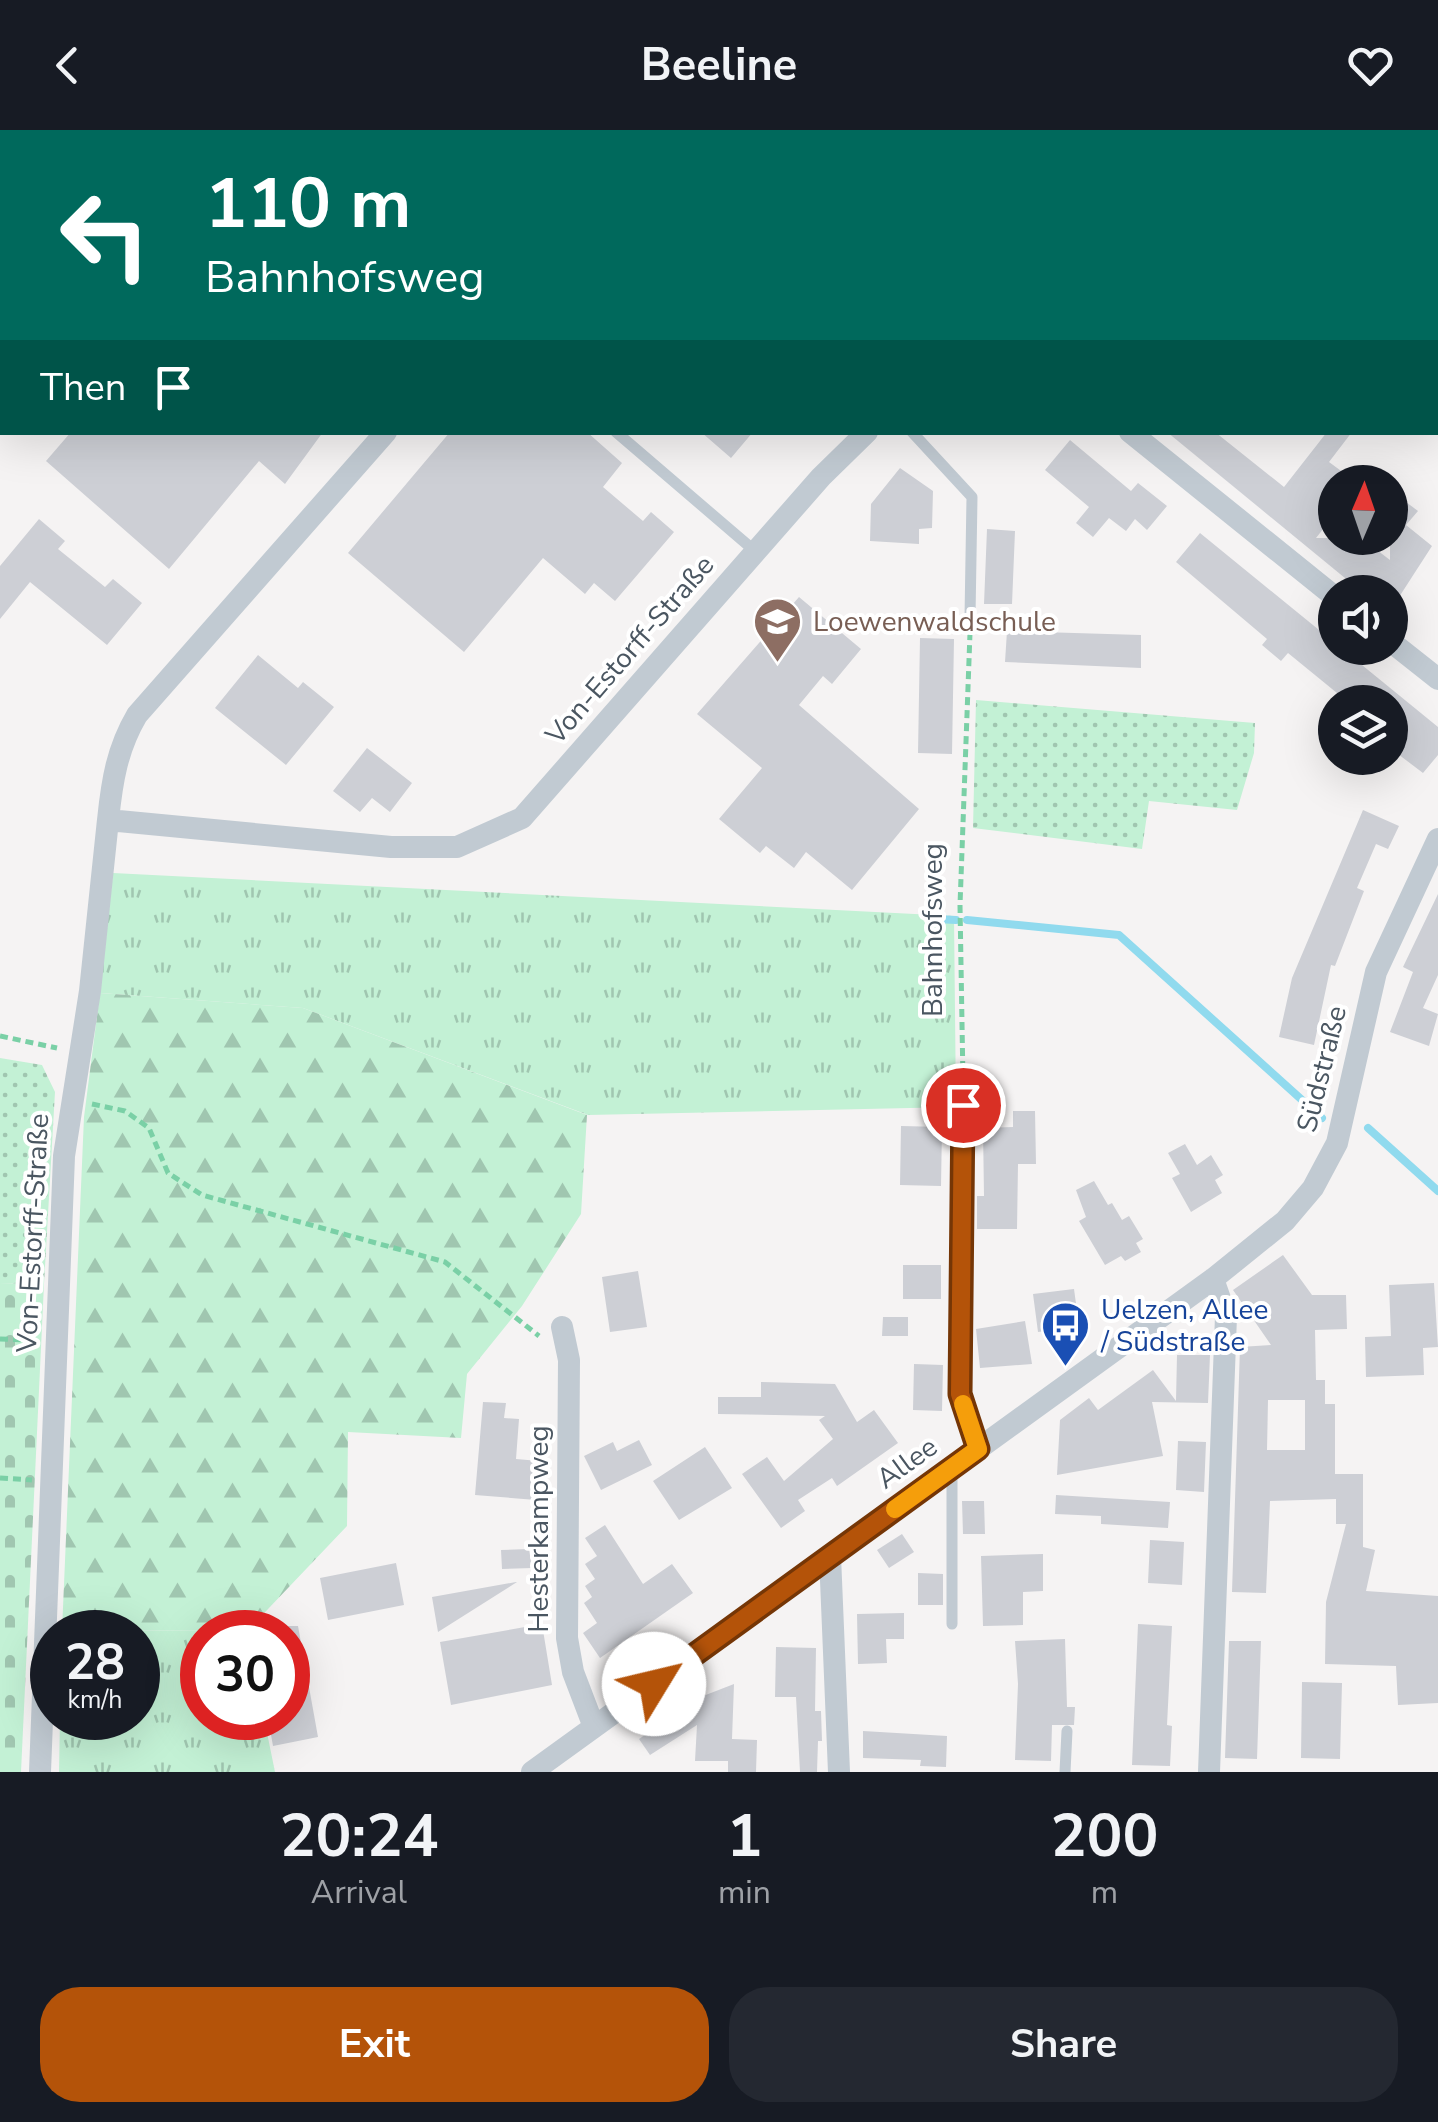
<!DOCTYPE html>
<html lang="en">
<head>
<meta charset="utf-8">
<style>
	body { margin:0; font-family:"Nunito Sans",sans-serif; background:#242831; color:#f1f3f6; height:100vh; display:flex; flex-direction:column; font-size:38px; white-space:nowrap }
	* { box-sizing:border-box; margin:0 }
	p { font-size:32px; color:#9ea1a6 }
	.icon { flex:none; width:55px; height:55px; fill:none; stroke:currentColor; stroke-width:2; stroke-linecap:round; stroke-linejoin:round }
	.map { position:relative; height:1642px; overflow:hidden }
	.details { display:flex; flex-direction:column; background:#171b24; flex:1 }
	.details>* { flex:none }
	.top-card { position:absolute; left:0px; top:0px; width:1440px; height:305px; box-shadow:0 10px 40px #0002; background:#00695c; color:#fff; overflow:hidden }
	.needle { width:65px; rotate:2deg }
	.tools { position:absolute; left:1318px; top:335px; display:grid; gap:20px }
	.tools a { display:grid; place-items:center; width:90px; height:90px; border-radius:50%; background:#171b24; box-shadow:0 10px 40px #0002; font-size:50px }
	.speed { position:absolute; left:30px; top:1480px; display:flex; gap:20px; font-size:50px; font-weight:700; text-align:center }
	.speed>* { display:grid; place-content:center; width:130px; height:130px; border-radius:50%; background:#171b24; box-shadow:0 10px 40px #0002; line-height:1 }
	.speed small { font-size:25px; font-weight:400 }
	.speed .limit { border:15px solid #d22; background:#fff; color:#111 }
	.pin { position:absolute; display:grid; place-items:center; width:85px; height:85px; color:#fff; margin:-42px; border:5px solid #fff; border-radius:50%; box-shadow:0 2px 10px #0007 }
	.me { position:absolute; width:110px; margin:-55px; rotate:54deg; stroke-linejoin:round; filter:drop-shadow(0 0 8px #0008) }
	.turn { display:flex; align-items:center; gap:35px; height:210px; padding:0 40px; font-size:45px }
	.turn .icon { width:130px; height:130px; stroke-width:2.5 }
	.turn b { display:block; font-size:70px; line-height:85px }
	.then { display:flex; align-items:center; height:95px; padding:0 40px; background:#0003; gap:20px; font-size:38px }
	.eta { display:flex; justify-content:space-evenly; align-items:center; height:170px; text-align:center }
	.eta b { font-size:60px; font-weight:700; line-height:70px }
	.primary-button { display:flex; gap:20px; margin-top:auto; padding:20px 40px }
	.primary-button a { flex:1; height:115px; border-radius:40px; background:#b45309; color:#fff; font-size:40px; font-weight:700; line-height:115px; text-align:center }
	.primary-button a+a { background:#242831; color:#f1f3f6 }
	header { display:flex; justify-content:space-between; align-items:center; height:130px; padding:0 40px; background:#171b24; font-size:45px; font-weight:700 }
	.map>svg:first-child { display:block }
	.grass { fill:url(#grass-tufts) }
	.forest { fill:url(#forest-firs) }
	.cemetery { fill:url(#cemetery-stones) }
	.garden { fill:url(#garden-dots) }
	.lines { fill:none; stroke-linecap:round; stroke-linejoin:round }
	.stream { stroke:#90daee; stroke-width:8 }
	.building { fill:#cdcfd5; fill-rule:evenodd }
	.path { stroke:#7ad0a6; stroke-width:5; stroke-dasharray:8 5; stroke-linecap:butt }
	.lane { stroke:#c1cad2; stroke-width:11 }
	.street { stroke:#c1cad2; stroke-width:22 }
	.rail-casing { stroke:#b5b8bd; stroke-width:11 }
	.rail { stroke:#fff; stroke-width:8; stroke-dasharray:22; stroke-linecap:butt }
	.route-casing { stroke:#753606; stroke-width:25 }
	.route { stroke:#b45309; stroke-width:18 }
	.slow { stroke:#f59e0b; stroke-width:18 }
	.labels { text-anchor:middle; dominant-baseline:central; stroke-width:8; stroke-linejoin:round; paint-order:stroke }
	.education-label { font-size:28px; fill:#785e54; stroke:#fff; text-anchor:start }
	.street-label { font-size:28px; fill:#4a5661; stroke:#fff }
	.transit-label { font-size:28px; fill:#164399; stroke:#fff; text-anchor:start }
</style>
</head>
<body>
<header><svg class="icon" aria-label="back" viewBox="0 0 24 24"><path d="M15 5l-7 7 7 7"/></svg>Beeline<svg class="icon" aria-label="heart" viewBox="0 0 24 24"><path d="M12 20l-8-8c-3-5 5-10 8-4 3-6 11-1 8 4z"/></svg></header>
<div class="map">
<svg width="1438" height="1642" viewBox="0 0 1438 1642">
	<defs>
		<pattern id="grass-tufts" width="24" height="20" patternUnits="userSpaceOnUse" patternTransform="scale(2.5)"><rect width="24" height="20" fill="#c3f1d5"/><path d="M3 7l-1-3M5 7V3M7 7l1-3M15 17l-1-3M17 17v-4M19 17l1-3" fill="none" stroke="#a0c6b0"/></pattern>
		<pattern id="forest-firs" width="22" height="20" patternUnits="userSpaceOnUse" patternTransform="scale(2.5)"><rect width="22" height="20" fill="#c3f1d5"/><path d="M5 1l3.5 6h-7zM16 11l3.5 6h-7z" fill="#a0c6b0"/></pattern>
		<pattern id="cemetery-stones" width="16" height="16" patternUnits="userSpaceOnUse" patternTransform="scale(2.5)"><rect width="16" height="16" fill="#c3f1d5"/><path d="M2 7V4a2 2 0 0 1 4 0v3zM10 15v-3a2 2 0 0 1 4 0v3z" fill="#a0c6b0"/></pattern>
		<pattern id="garden-dots" width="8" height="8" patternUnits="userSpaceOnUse" patternTransform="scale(2.5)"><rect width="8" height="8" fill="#c3f1d5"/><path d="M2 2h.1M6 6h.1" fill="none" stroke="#a0c6b0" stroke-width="1.8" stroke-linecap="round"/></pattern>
	</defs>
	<rect width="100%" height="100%" fill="#f5f3f3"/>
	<!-- grass -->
	<path class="grass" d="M113,743L954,786L956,977L588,985L303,878L100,863Z
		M248,1500L202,1502V1588H264L275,1642H59L60,1588H138V1502L62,1501Z"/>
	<!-- forest -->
	<path class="forest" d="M100,863L303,878L587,985L581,1084L522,1176L467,1244L461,1308L348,1302L347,1396L248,1500L62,1501L84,987Z"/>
	<!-- cemetery -->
	<path class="cemetery" d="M0,1153L44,1154L21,1642H0Z"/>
	<!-- garden -->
	<path class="garden" d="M976,570L1255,593L1254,623L1237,680L1149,671L1142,719L973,698Z
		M0,928L42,935L55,962L44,1154L0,1153Z"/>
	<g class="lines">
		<!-- stream -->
		<path class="stream" d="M936,789L956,790
			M967,790L1119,805L1322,988
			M1368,998L1438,1061"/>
	</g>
	<!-- building -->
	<path class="building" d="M71,302H323L285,354L259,331L169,439L46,331Z
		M450,302H587L622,333L603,357L643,391L651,382L674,402L615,471L594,453L585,464L543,428L464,522L348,423Z
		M701,302H753L731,328Z
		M1167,302H1215L1284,357L1327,302H1352L1329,332L1356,352H1335V384L1316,408H1361L1390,430V360L1418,381L1406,395L1432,416L1390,481V462H1362Z
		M1070,310L1131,361L1138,353L1167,376L1147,400L1135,389L1126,401L1109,388L1093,407L1076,393L1089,377L1045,340Z
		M900,338L933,361L932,398L919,399V414L870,411L871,374Z
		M39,389L65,411L58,419L105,457L113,449L142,473L107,515L30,452L0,489V436Z
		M987,399L1015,401L1012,474H984Z
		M1200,403L1438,597V625L1423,643L1390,618V572H1348L1288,523L1281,531L1262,515L1267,509L1176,432Z
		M799,467L861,519L832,554L823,546L799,575L919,679L852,760L806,722L794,738L766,716L760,723L719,689L762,638L697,584Z
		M1007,501L1141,505V538L1005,532Z
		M920,508L954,509L952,624L918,623Z
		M258,525L298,558L303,552L334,577L286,635L215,578Z
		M367,618L412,653L390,682L372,668L360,682L333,661Z
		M1363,680L1399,696L1388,719L1376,714L1357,758L1364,761L1335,836L1331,835L1314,915L1279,907L1292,848Z
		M1438,764V845L1423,878L1438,884L1429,916L1390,902L1413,842L1403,837Z
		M1013,981H1035L1036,1034H1018L1017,1099H977V1066H984L983,998L1013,997Z
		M901,996L942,997L941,1056L900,1055Z
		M1185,1014L1197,1035L1211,1025L1223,1045L1215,1050L1222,1063L1191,1082L1172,1048L1180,1044L1168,1023Z
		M1094,1051L1108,1075L1112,1073L1122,1090L1129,1086L1143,1109L1136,1113L1141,1122L1125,1131L1121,1126L1105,1135L1079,1091L1086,1087L1076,1060Z
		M1283,1125L1312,1165H1346L1347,1199L1315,1200L1316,1250H1325V1274H1335V1344H1363V1417L1375,1420L1366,1461L1438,1466V1573L1398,1575L1396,1536L1325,1534L1326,1472L1346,1394H1336V1369L1270,1371L1266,1463L1232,1462L1240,1217L1271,1215L1233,1160ZM1268,1270H1305V1320H1267Z
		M903,1135H941V1169H903Z
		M638,1141L647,1197L610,1202L602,1147Z
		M1434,1153L1438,1217L1423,1218L1424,1245L1366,1247L1365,1207L1391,1206L1389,1155Z
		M1074,1159L1077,1181L1068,1183L1070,1198L1038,1202L1033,1164Z
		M883,1187H908V1206H882Z
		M1025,1191L1032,1234L980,1238L976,1199Z
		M1177,1225H1210L1208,1273L1152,1272L1163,1326L1057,1345L1060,1290L1089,1268L1098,1280L1153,1240L1176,1271Z
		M914,1234L943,1235L942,1281L913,1280Z
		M761,1252L835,1254L857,1292L874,1280L898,1313L837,1356L832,1348L798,1370L805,1381L781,1398L742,1344L767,1327L784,1351L833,1309L819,1290L825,1286L718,1284V1267H761Z
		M483,1272L506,1273L504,1288L519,1289L516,1329L539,1331L536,1370L475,1365Z
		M639,1310L652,1335L601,1360L584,1326L613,1312L617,1321Z
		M1178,1311L1206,1312L1204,1362L1176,1360Z
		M705,1317L732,1358L679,1390L653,1351Z
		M1056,1365L1170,1372L1168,1398L1101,1394V1386L1055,1384Z
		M962,1371H984L985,1404H963Z
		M605,1395L643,1454L672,1434L693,1463L600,1528L583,1503L597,1493L584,1473L592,1467L585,1456L595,1449L585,1434L597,1426L585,1408Z
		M902,1404L914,1422L889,1438L877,1420Z
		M1150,1410L1184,1412L1182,1455L1148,1453Z
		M529,1419L532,1438L502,1439L501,1420Z
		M1043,1424V1461L1023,1462V1495L983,1496L981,1426Z
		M396,1433L404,1475L328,1490L320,1448Z
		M918,1443L943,1444V1475H918Z
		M516,1452H517L438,1502L432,1467Z
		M904,1483V1509H886L887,1533L858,1534L857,1484Z
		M542,1494L552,1555L451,1575L440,1512Z
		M1138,1494L1172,1496L1167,1595L1172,1596L1170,1636L1132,1635Z
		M288,1496H298L318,1607L273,1616L268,1588H288Z
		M1065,1509L1067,1577H1075L1074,1595H1052L1051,1631L1015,1630L1018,1554L1015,1511Z
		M1229,1511H1261L1257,1629L1225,1628Z
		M776,1517L816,1518L815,1581H821L822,1611H818L817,1642H800L796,1567H775Z
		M1302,1552L1342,1553L1340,1629L1301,1628Z
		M734,1554L732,1609L757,1610L756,1642H728V1631H695L697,1595L650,1625L639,1609L698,1568Z
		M863,1601L947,1606L946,1637L920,1636L921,1630L863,1628Z"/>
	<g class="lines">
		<!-- path -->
		<path class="path" d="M0,906L57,918
			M963,952L960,775L970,503
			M92,974L125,981L149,998L168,1043L202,1065L445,1132L539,1206
			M0,1209L33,1210
			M0,1348L32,1350"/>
		<!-- lane -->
		<path class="lane" d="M589,2L591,0
			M616,302L756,422
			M912,302L972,367L970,487
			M952,1494V1337
			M1065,1642L1067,1601"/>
		<!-- street -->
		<path class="street" d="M771,0L773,2
			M1166,2L1168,0
			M1130,302L1335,467
			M1390,511L1438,549
			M108,690C112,651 117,619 137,585L386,302
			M963,975L960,1264L978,1319
			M562,1197L569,1230L567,1508L573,1542L594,1597
			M830,1426L839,1642
			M40,1642L64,1026L90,861L108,690L391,717H457L522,688L821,347L867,302
			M532,1642L1213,1149L1285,1091L1313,1058L1337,1013L1376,842L1438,709
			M1209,1642L1226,1186L1213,1149"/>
		<defs>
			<path id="rail" d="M61,2L65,0
				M202,2L205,0
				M228,2L230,0
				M0,49L2,47
				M0,188L2,186
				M0,211L2,208"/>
		</defs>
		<!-- rail casing -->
		<use href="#rail" class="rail-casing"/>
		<!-- rail -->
		<use href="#rail" class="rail"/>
	</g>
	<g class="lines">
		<defs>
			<path id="route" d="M654,1554L978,1319L960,1264L963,975"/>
		</defs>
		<!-- route casing -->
		<use href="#route" class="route-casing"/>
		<!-- route -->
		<use href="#route" class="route"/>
		<!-- slow -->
		<path class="slow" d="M895,1379L978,1319L963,1274"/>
	</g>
	<!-- icons -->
	<defs>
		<symbol id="school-pin" viewBox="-11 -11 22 30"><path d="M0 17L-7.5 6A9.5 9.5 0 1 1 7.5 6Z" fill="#8d6e63" stroke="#fff"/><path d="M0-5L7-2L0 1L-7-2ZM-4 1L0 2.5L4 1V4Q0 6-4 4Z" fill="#fff"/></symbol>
		<symbol id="bus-pin" viewBox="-11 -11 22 30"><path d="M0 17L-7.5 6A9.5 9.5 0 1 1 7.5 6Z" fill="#1a4fb4" stroke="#fff"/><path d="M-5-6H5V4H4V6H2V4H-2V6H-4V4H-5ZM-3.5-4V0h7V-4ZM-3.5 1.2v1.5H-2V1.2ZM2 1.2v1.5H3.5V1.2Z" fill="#fff"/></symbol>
	</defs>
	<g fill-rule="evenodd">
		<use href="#school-pin" x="750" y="464" width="55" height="75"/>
		<use href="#bus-pin" x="1038" y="1168" width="55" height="75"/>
	</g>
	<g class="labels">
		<!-- education labels -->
		<g class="education-label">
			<text x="813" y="492">Loewenwaldschule</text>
		</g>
		<!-- street labels -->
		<g class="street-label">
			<text transform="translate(630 520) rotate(-49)">Von-Estorff-Straße</text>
			<text transform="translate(933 800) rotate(-90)">Bahnhofsweg</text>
			<text transform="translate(1322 939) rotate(-76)">Südstraße</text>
			<text transform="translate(33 1103) rotate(-87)">Von-Estorff-Straße</text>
			<text transform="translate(907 1333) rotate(-36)">Allee</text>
			<text transform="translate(539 1399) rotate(-90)">Hesterkampweg</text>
		</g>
		<!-- transit labels -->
		<g class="transit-label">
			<text x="1101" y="1180">Uelzen, Allee<tspan x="1101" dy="32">/ Südstraße</tspan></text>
		</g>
	</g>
</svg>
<div class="tools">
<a><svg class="needle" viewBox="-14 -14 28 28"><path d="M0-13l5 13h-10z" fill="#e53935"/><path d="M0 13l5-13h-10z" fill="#9ea1a6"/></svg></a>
<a><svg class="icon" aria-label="sound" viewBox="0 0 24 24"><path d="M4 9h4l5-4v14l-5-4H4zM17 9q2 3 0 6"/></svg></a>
<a><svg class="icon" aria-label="layers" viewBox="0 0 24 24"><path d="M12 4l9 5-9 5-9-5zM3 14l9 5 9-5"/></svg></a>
</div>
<div class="speed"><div>28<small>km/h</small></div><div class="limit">30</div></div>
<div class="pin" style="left:963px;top:975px;background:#d93025"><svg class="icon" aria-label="arrive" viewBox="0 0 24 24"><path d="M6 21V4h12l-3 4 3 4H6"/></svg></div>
<svg class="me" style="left:654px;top:1554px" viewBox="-20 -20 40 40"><circle r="19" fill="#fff"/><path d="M0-13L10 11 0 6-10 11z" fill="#b45309"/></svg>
<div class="top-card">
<div class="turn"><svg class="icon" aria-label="left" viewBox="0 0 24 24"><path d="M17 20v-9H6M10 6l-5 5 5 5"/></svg><div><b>110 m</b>Bahnhofsweg</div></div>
<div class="then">Then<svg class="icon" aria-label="arrive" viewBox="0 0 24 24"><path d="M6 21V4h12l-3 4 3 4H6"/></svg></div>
</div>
</div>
<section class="details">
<div class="eta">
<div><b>20:24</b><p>Arrival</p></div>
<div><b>1</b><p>min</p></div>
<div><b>200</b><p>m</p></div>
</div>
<div class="primary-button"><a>Exit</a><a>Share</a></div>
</section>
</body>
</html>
